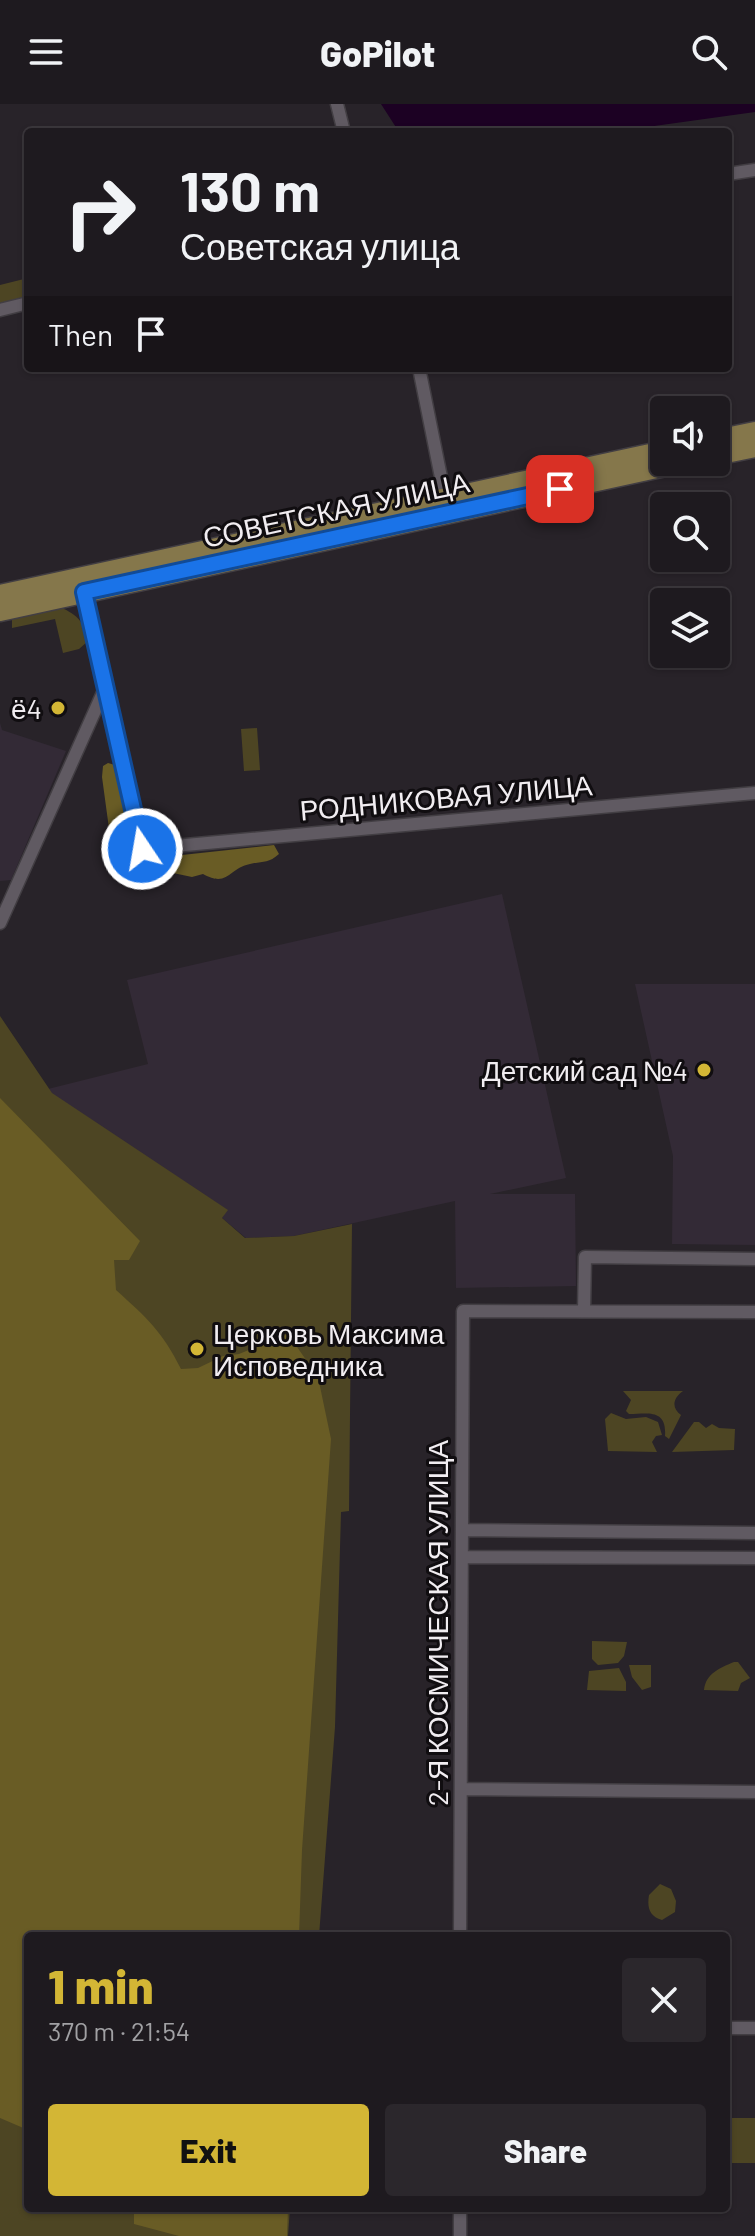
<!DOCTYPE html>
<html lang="en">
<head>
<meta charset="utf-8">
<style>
	body { margin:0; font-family:Barlow,sans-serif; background:#2b272c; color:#f1f3f6; height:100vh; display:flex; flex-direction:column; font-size:30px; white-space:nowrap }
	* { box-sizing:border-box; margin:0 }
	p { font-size:26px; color:#a1a1a4 }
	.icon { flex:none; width:44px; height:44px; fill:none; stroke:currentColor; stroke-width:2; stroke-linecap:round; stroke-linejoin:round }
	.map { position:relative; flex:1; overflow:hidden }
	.side { position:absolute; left:24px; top:1828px; width:706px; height:280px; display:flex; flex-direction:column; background:#1e1a1f; border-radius:8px; box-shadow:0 2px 6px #0004,0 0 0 2px #3c383d }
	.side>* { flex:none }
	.guide { position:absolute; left:24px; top:24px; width:708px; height:244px; border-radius:8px; box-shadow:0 2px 6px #0004,0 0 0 2px #3c383d; background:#1e1a1f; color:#f1f3f6; overflow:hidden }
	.buttons { position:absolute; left:650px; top:292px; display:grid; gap:16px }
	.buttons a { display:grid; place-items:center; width:80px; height:80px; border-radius:8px; background:#1e1a1f; box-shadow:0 2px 6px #0004,0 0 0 2px #3c383d; font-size:40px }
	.pin { position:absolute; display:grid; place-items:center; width:68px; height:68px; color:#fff; margin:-34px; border-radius:16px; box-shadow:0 4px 12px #0006 }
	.me { position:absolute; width:88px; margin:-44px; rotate:348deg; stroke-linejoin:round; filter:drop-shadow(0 0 6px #0008) }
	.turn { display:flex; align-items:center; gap:28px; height:168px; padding:0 24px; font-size:36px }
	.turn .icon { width:104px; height:104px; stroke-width:2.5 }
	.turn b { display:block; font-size:56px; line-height:68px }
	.then { display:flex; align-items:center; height:76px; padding:0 24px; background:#0003; gap:16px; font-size:30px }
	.round { display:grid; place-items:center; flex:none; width:84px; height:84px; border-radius:8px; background:#2b272c }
	.summary { display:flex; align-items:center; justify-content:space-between; height:136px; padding:0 24px }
	h1 { font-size:48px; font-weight:800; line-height:60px; color:#d3b635 }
	.button { display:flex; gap:16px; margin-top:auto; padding:16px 24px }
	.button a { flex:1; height:92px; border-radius:8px; background:#d3b635; color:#111; font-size:32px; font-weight:800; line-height:92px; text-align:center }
	.button a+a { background:#2b272c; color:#f1f3f6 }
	header { display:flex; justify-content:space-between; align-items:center; height:104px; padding:0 24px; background:#1e1a1f; font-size:36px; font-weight:800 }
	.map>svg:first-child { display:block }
	.built { fill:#332a36 }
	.green { fill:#4d4523 }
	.forest { fill:#695c25 }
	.water { fill:#1c0123 }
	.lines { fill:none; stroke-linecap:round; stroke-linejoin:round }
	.street-casing { stroke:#423e43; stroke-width:15 }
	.primary-casing { stroke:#423e43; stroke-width:23 }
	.street { stroke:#605a62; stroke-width:12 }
	.primary { stroke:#85774b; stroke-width:20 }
	.route-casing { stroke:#114b97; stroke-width:20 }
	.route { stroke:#1a73e8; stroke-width:14 }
	.poi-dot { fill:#d3b635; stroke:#100d10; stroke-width:3 }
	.labels { text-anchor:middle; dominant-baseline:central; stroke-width:6; stroke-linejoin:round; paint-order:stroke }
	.street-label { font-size:28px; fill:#f1edf1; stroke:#100d10 }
	.poi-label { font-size:28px; fill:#f1edf1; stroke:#100d10; text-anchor:end }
</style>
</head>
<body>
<header><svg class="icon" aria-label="menu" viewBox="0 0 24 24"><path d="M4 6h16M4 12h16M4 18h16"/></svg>GoPilot<svg class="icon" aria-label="search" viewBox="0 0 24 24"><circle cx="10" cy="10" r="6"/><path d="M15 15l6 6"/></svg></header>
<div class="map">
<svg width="755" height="2132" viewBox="0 0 755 2132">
	<rect width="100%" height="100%" fill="#282329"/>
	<!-- built -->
	<path class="built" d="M0,619L2,626L66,647L11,776L0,777Z
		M502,790L566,1074L490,1090H575L576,1182L456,1184L455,1097L294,1132L246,1134L222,1114L227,1106L52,990L48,985L148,960L127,876Z
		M635,880H755V1141L672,1140L673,1052Z"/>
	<!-- green -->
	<path class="green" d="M28,174V195L0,202V181Z
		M57,502C75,509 86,517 87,538L79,545L63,549L55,515L12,524V516L15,513Z
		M257,624L260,666L244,667L241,625Z
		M0,912L52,989L228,1106L222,1114L245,1134L294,1132L352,1120L349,1407L341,1408L335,1623L319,1832H28V2104H290L288,2132H0Z
		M623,1287H683C673,1294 671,1304 681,1311L669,1335L665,1332C667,1304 647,1310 629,1310L626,1307L631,1296Z
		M611,1309L626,1315L646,1313L658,1318L662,1331L656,1332L652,1338L657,1348L608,1347L605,1315Z
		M694,1318H699L706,1324L712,1320L719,1324L735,1325L734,1346L672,1348Z
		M592,1537L627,1538L624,1552L618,1559L598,1561L592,1555Z
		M734,1558H738L750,1574L741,1579L738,1587L704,1586C706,1569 720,1564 734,1558Z
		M629,1561H651V1583L642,1586L632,1573Z
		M619,1564L626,1578V1587L587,1586L589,1567Z
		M660,1780L671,1785L676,1797L675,1808L662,1816C649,1812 647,1803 649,1791Z
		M726,2014H755V2059H726Z"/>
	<!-- forest -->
	<path class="forest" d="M108,659L115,661L135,752L127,758L113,754L102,673L103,662Z
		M274,741L279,750C268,760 262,757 250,760C229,764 228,784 203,770L192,773L173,769L171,760L182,751Z
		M0,994L140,1137L129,1156H114L116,1186C147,1214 162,1227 181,1265L198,1264L223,1252L239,1250L288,1230L318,1273L331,1335L302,1746L299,1832H28V2026L0,2014Z
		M130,2104H288L287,2132H179L134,2120V2110Z"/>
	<!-- water -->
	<path class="water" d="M381,0H755V8L611,28H399Z"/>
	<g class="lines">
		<defs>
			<path id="street" d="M337,0L344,28
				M728,70L755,66
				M0,206L28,199
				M419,264L446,398
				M83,483L142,745L755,689
				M0,819L106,582
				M584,1207L585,1153L755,1155
				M462,1426L755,1429
				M462,1453L755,1454
				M461,1685L755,1688
				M460,1832L463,1207L755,1208
				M726,1924H755
				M460,2132V2104"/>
			<path id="primary" d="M716,336L755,328
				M716,351L755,343
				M0,491L664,347
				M0,507L684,358"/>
		</defs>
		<!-- street casing -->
		<use href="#street" class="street-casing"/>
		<!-- primary casing -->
		<use href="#primary" class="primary-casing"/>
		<!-- street -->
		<use href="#street" class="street"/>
		<!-- primary -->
		<use href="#primary" class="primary"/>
	</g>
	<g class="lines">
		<defs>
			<path id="route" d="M142,745L84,488L560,385"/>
		</defs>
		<!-- route casing -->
		<use href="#route" class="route-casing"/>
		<!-- route -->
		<use href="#route" class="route"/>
	</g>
	<!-- markers -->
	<g class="poi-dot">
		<circle cx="58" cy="604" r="8"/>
		<circle cx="704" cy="966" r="8"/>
		<circle cx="197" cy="1245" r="8"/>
	</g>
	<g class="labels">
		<!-- street labels -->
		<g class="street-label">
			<text transform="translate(336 405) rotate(-12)">СОВЕТСКАЯ УЛИЦА</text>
			<text transform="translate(446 693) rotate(-5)">РОДНИКОВАЯ УЛИЦА</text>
			<text transform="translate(437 1519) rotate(-90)">2-Я КОСМИЧЕСКАЯ УЛИЦА</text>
		</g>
		<!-- poi labels -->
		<g class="poi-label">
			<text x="42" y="604">ё4</text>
			<text x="688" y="966">Детский сад №4</text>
			<text x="213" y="1229" text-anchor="start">Церковь Максима<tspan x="213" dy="32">Исповедника</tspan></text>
		</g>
	</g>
</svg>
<div class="buttons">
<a><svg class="icon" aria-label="sound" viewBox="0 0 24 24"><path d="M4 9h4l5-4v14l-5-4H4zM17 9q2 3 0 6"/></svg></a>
<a><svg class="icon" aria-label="search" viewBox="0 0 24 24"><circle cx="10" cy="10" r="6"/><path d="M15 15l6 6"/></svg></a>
<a><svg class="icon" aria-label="layers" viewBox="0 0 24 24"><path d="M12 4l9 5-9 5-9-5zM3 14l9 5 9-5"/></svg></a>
</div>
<div class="pin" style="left:560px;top:385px;background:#d93025"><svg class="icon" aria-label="arrive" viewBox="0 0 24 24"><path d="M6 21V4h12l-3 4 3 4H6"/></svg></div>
<svg class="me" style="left:142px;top:745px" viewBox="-20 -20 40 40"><circle r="17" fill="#1a73e8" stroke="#fff" stroke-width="3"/><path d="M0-11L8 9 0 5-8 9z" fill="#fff"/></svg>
<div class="guide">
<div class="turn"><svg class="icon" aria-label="right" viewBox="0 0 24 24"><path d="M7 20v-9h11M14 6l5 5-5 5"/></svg><div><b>130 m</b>Советская улица</div></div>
<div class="then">Then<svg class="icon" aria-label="arrive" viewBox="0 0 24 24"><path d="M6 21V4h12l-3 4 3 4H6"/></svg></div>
</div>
<section class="side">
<div class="summary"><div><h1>1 min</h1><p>370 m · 21:54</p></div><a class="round"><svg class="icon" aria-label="close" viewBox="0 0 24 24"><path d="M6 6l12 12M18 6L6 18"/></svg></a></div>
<div class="button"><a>Exit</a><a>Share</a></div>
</section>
</div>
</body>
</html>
